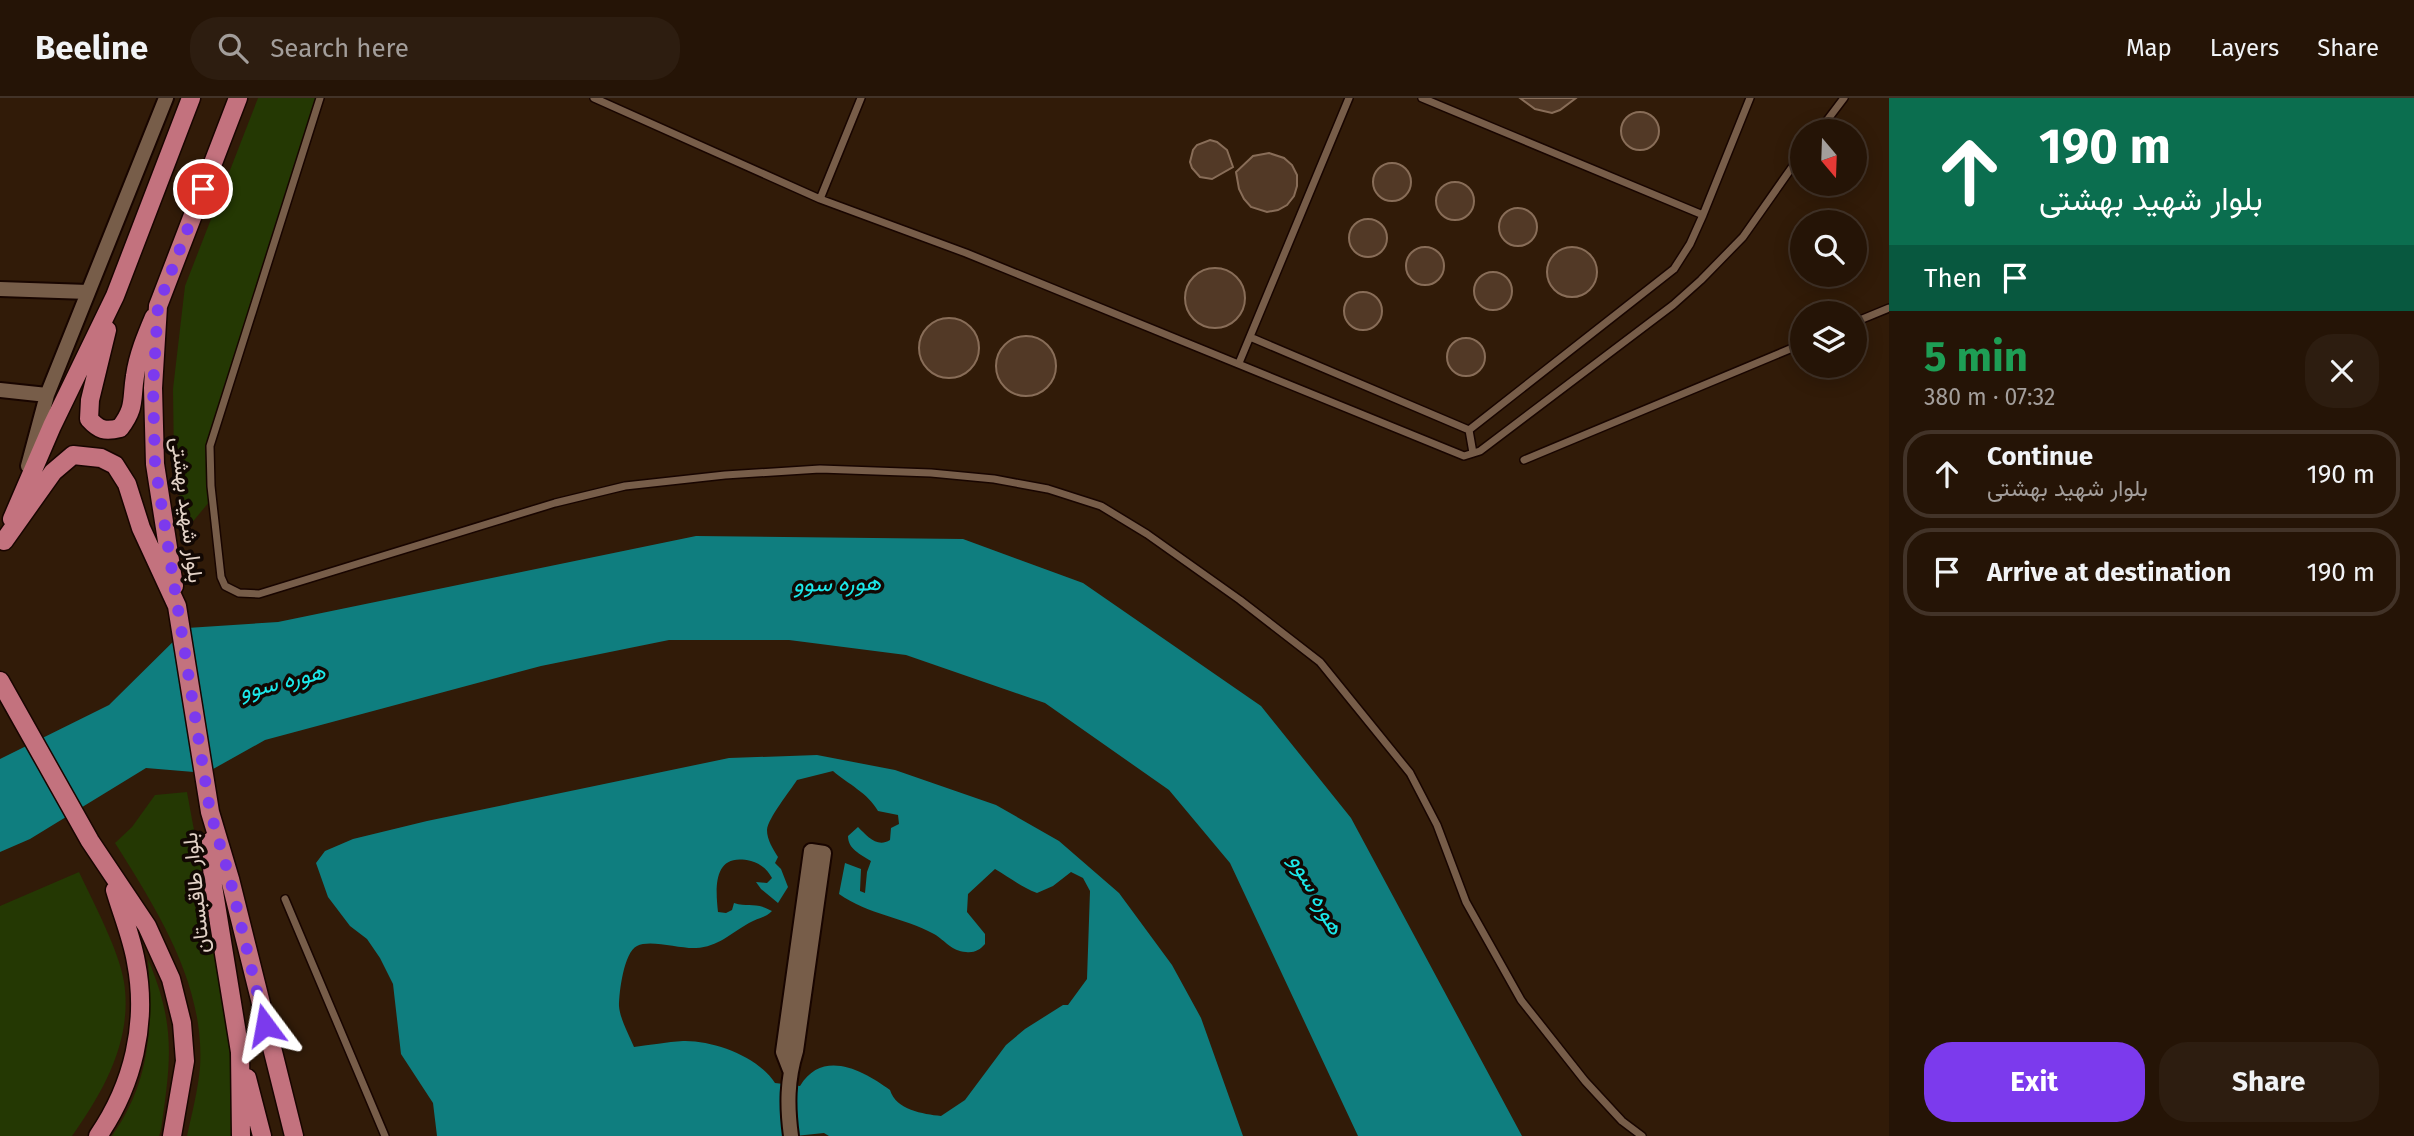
<!DOCTYPE html>
<html lang="en">
<head>
<meta charset="utf-8">
<style>
	body { margin:0; font-family:"Fira Sans",Vazirmatn,sans-serif; background:#2d1d10; color:#f1f3f6; height:100vh; display:flex; flex-direction:column; font-size:26px; white-space:nowrap }
	* { box-sizing:border-box; margin:0 }
	p { font-size:23px; color:#a39e9b }
	.icon { flex:none; width:38px; height:38px; fill:none; stroke:currentColor; stroke-width:2; stroke-linecap:round; stroke-linejoin:round }
	.map { position:relative; flex:1; overflow:hidden }
	.sheet { display:flex; flex-direction:column; background:#251406; width:525px }
	.sheet>* { flex:none }
	.guide { background:#0b6e4f; color:#fff; overflow:hidden }
	.needle { width:46px; rotate:161deg }
	.controls { position:absolute; left:1790px; top:21px; display:grid; gap:14px }
	.controls a { display:grid; place-items:center; width:77px; height:77px; border-radius:50%; background:#251406; box-shadow:0 4px 18px #0003,0 0 0 2px #423328; font-size:35px }
	.pin { position:absolute; display:grid; place-items:center; width:60px; height:60px; color:#fff; margin:-30px; border:4px solid #fff; border-radius:50%; box-shadow:0 2px 7px #0007 }
	.me { position:absolute; width:77px; margin:-38px; rotate:347deg; stroke-linejoin:round; filter:drop-shadow(0 0 5px #0008) }
	.turn { display:flex; align-items:center; gap:24px; height:147px; padding:0 35px; font-size:32px }
	.turn .icon { width:91px; height:91px; stroke-width:2.5 }
	.turn b { display:block; font-size:49px; line-height:60px }
	.then { display:flex; align-items:center; height:66px; padding:0 35px; background:#0003; gap:14px; font-size:26px }
	.round { display:grid; place-items:center; flex:none; width:74px; height:74px; border-radius:28px; background:#2d1d10 }
	.summary { display:flex; align-items:center; justify-content:space-between; height:119px; padding:0 35px }
	h1 { font-size:42px; font-weight:700; line-height:52px; color:#1e9e55 }
	.button { display:flex; gap:14px; margin-top:auto; padding:14px 35px }
	.button a { flex:1; height:80px; border-radius:28px; background:#7c3aed; color:#fff; font-size:28px; font-weight:700; line-height:80px; text-align:center }
	.button a+a { background:#2d1d10; color:#f1f3f6 }
	ul { padding:0; list-style:none }
	li { display:flex; align-items:center; gap:21px; height:88px; margin:0 14px 10px; padding:0 21px; border:4px solid #423328; border-radius:28px }
	li div { flex:1 }
	li b { display:block; font-size:26px }
	li em { font-style:normal }
	header { display:flex; align-items:center; gap:42px; box-sizing:border-box; height:98px; padding:0 35px; background:#251406; border-bottom:2px solid #423328 }
	header strong { font-size:33px }
	nav { display:flex; gap:38px; margin-inline-start:auto; font-size:24px }
	.search { width:490px; height:63px; background:#2d1d10; display:flex; align-items:center; gap:18px; box-sizing:border-box; padding:0 24px; border-radius:28px; color:#a39e9b; font-size:26px }
	main { display:flex; flex:1; min-height:0 }
	.map>svg:first-child { display:block }
	.green { fill:#243803 }
	.water { fill:#0f7e7f; fill-rule:evenodd }
	.building { fill:#523926; stroke:#886d58; stroke-width:2 }
	.lines { fill:none; stroke-linecap:round; stroke-linejoin:round }
	.lane-casing { stroke:#180500; stroke-width:10 }
	.street-casing { stroke:#180500; stroke-width:18 }
	.primary-casing { stroke:#180500; stroke-width:21 }
	.lane { stroke:#775d49; stroke-width:7 }
	.street { stroke:#775d49; stroke-width:14 }
	.primary { stroke:#c3727e; stroke-width:18 }
	.route { stroke:#7c3aed; stroke-width:12; stroke-dasharray:0 21.6 }
	.labels { text-anchor:middle; dominant-baseline:central; stroke-width:7; stroke-linejoin:round; paint-order:stroke }
	.street-label { font-size:21px; fill:#e2d2c7; stroke:#120803 }
	.water-label { font-size:23px; font-style:italic; fill:#1ce8ea; stroke:#120803 }
</style>
</head>
<body>
<header>
<strong>Beeline</strong>
<div class="search"><svg class="icon" aria-label="search" viewBox="0 0 24 24"><circle cx="10" cy="10" r="6"/><path d="M15 15l6 6"/></svg>Search here</div>
<nav><a>Map</a><a>Layers</a><a>Share</a></nav>
</header>
<main>
<div class="map">
<svg width="1889" height="1038" viewBox="0 0 1889 1038">
	<rect width="100%" height="100%" fill="#311b08"/>
	<!-- green -->
	<path class="green" d="M258,0H316L208,348L210,403L185,433L174,366L173,291L185,188Z
		M187,694C207,807 237,923 231,1038H187C192,1015 198,992 200,969C205,886 157,812 115,745L132,729L155,697Z
		M79,774C93,804 119,852 124,884C133,941 104,993 72,1038H0V808Z
		M148,861C176,928 171,962 161,1032L159,1038H112C152,981 152,927 148,861Z"/>
	<!-- water -->
	<path class="water" d="M696,438L963,441L1083,485L1261,608L1351,720L1522,1038H1358L1230,765L1169,692L1045,605L906,557L789,542H669L541,568L265,642L206,675L146,670L30,741L0,754V661L109,607L187,530L278,524Z
		M817,657L895,672L996,707L1059,743L1119,795L1172,867L1201,920L1243,1038H829L824,1035L795,1038H437L433,1005L401,956L393,886L380,860L367,841L350,828L328,799L316,765L325,753L353,741L427,723L729,660ZM833,673C848,686 868,695 878,713L898,717L899,726L891,730L890,742C877,750 867,738 858,729L848,738C848,751 860,756 871,763L867,774L865,795L860,793L861,771L845,765L839,796C869,817 903,819 934,836C946,843 951,853 966,854C974,855 980,852 985,846V836L967,814L968,796L995,771C1009,779 1021,789 1037,795L1053,788L1071,774L1083,780L1090,793L1087,881L1068,907H1063L1025,931L1006,947L965,1002L941,1018C923,1016 896,1012 890,992C864,973 823,950 800,988L775,985C759,959 713,942 683,943C667,944 650,947 634,949C629,937 620,921 619,908C619,894 624,854 637,848C650,841 680,851 696,850C718,849 731,835 749,825C758,820 765,820 772,813C754,803 749,810 734,805L732,812L726,815L718,814C715,787 714,754 751,763C761,766 767,771 772,780L767,785L756,784L761,791L778,805L788,789L781,771L775,765L778,759C773,751 767,742 767,732C768,720 790,693 797,682Z"/>
	<!-- building -->
	<path class="building" d="M1520,0H1576L1560,12L1552,15L1535,11Z
		M1621 33a19 19 0 1 1 38 0a19 19 0 1 1-38 0Z
		M1210,42L1217,44L1227,52L1233,69L1212,81L1200,79L1192,70L1190,64L1193,52L1197,47Z
		M1269,55L1284,60L1292,67L1297,77V88L1294,98L1287,107L1278,112L1267,114L1251,109L1244,101L1239,91L1236,74L1253,58Z
		M1373 84a19 19 0 1 1 38 0a19 19 0 1 1-38 0Z
		M1436 103a19 19 0 1 1 38 0a19 19 0 1 1-38 0Z
		M1499 129a19 19 0 1 1 38 0a19 19 0 1 1-38 0Z
		M1349 140a19 19 0 1 1 38 0a19 19 0 1 1-38 0Z
		M1406 168a19 19 0 1 1 38 0a19 19 0 1 1-38 0Z
		M1547 174a25 25 0 1 1 50 0a25 25 0 1 1-50 0Z
		M1185 200a30 30 0 1 1 60 0a30 30 0 1 1-60 0Z
		M1474 193a19 19 0 1 1 38 0a19 19 0 1 1-38 0Z
		M1344 213a19 19 0 1 1 38 0a19 19 0 1 1-38 0Z
		M919 250a30 30 0 1 1 60 0a30 30 0 1 1-60 0Z
		M996 268a30 30 0 1 1 60 0a30 30 0 1 1-60 0Z
		M1447 259a19 19 0 1 1 38 0a19 19 0 1 1-38 0Z"/>
	<g class="lines">
		<defs>
			<path id="lane" d="M320,0L210,348L211,388L221,479L225,488L239,495L259,496L555,405L625,388L725,377L820,371L931,375L994,381L1048,391L1101,408L1147,436L1240,502L1320,564L1410,675L1437,727L1466,804L1521,902L1585,983L1622,1023L1642,1038
				M594,0L820,101L966,155L1464,358L1480,353L1673,207L1701,182L1743,139L1802,55
				M1422,0L1703,117
				M1819,33L1844,0
				M820,101L861,0
				M1855,224L1889,210
				M1250,239L1469,332
				M1239,265L1349,0
				M1469,332L1674,171L1690,146L1703,117L1750,0
				M1469,332L1473,355
				M1524,362L1802,246
				M285,801L385,1038"/>
			<path id="street" d="M0,191L88,194
				M0,292L47,297
				M28,368L47,297L166,0
				M790,972L783,954L811,753L824,755L796,953C787,982 787,1008 791,1038"/>
			<path id="primary" d="M107,232L90,302L89,321C99,332 105,334 120,330C136,309 131,302 135,278C138,257 146,238 154,219
				M12,421L52,328L115,198L191,0
				M4,443L53,374L73,357L101,360L115,367L127,386L141,430L177,508L210,714L230,781L294,1038
				M174,488L155,366L153,290L158,208L238,0
				M0,583L90,743L147,828L171,881L182,925L185,963L172,1038
				M211,743L213,788L240,954L241,1038
				M247,980L262,1038
				M98,1038C133,987 148,925 136,864C132,840 122,816 115,792"/>
		</defs>
		<!-- lane casing -->
		<use href="#lane" class="lane-casing"/>
		<!-- street casing -->
		<use href="#street" class="street-casing"/>
		<!-- primary casing -->
		<use href="#primary" class="primary-casing"/>
		<!-- lane -->
		<use href="#lane" class="lane"/>
		<!-- street -->
		<use href="#street" class="street"/>
		<!-- primary -->
		<use href="#primary" class="primary"/>
	</g>
	<g class="lines">
		<!-- route -->
		<path class="route" d="M203,91L158,208L153,290L155,366L210,713L230,781L265,927"/>
	</g>
	<g class="labels">
		<!-- street labels -->
		<g class="street-label">
			<text transform="translate(187 412) rotate(83)">بلوار شهید بهشتی</text>
			<text transform="translate(196 795) rotate(-96)">بلوار طاقبستان</text>
		</g>
		<!-- water labels -->
		<g class="water-label">
			<text transform="translate(837 485) rotate(-1)">هوره سوو</text>
			<text transform="translate(282 583) rotate(-14)">هوره سوو</text>
			<text transform="translate(1317 796) rotate(61)">هوره سوو</text>
		</g>
	</g>
</svg>
<div class="controls">
<a><svg class="needle" viewBox="-14 -14 28 28"><path d="M0-13l5 13h-10z" fill="#e53935"/><path d="M0 13l5-13h-10z" fill="#a39e9b"/></svg></a>
<a><svg class="icon" aria-label="search" viewBox="0 0 24 24"><circle cx="10" cy="10" r="6"/><path d="M15 15l6 6"/></svg></a>
<a><svg class="icon" aria-label="layers" viewBox="0 0 24 24"><path d="M12 4l9 5-9 5-9-5zM3 14l9 5 9-5"/></svg></a>
</div>
<div class="pin" style="left:203px;top:91px;background:#d93025"><svg class="icon" aria-label="arrive" viewBox="0 0 24 24"><path d="M6 21V4h12l-3 4 3 4H6"/></svg></div>
<svg class="me" style="left:265px;top:927px" viewBox="-20 -20 40 40"><path d="M0-17L14 15 0 8-14 15z" fill="#7c3aed" stroke="#fff" stroke-width="4"/></svg>
</div>
<section class="sheet">
<div class="guide">
<div class="turn"><svg class="icon" aria-label="ahead" viewBox="0 0 24 24"><path d="M12 20V5M6 11l6-6 6 6"/></svg><div><b>190 m</b>بلوار شهید بهشتی</div></div>
<div class="then">Then<svg class="icon" aria-label="arrive" viewBox="0 0 24 24"><path d="M6 21V4h12l-3 4 3 4H6"/></svg></div>
</div>
<div class="summary"><div><h1>5 min</h1><p>380 m · 07:32</p></div><a class="round"><svg class="icon" aria-label="close" viewBox="0 0 24 24"><path d="M6 6l12 12M18 6L6 18"/></svg></a></div>
<ul>
<li><svg class="icon" aria-label="ahead" viewBox="0 0 24 24"><path d="M12 20V5M6 11l6-6 6 6"/></svg><div><b>Continue</b><p>بلوار شهید بهشتی</p></div><em>190 m</em></li>
<li><svg class="icon" aria-label="arrive" viewBox="0 0 24 24"><path d="M6 21V4h12l-3 4 3 4H6"/></svg><div><b>Arrive at destination</b></div><em>190 m</em></li>
</ul>
<div class="button"><a>Exit</a><a>Share</a></div>
</section>
</main>
</body>
</html>
